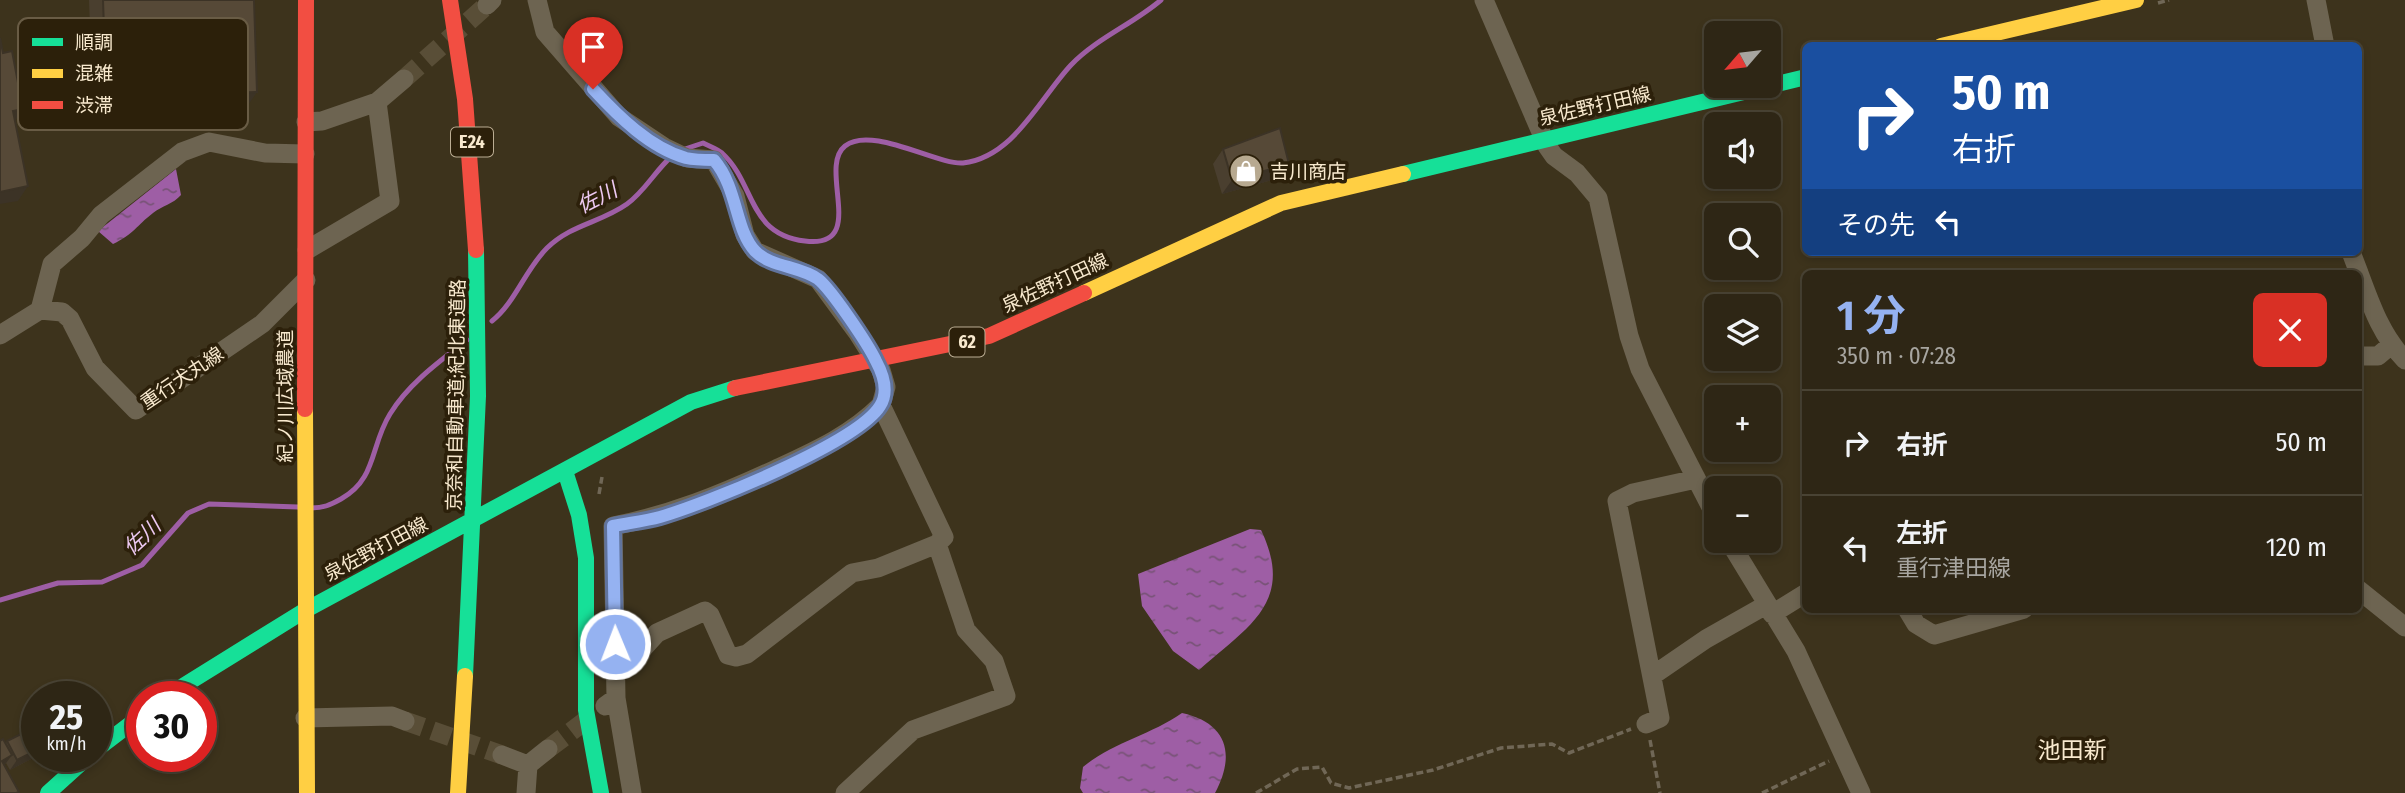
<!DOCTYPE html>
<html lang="ja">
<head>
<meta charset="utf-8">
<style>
	body { margin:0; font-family:"Fira Sans Condensed","Noto Sans JP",sans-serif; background:#362e1e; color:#f1f3f6; height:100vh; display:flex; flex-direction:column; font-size:26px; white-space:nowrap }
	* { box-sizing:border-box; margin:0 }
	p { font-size:23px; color:#a7a5a0 }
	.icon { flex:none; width:38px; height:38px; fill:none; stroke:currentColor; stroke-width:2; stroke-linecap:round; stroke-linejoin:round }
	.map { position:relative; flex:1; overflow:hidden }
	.sheet { position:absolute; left:1802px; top:270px; width:560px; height:343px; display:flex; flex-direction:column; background:#2e2615; border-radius:10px; box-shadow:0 4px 10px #0003,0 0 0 2px #494334 }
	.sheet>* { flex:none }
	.banner { position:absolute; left:1802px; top:42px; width:560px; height:214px; border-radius:10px; box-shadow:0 4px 10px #0003,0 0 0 2px #494334; background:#1a4fa0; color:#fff; overflow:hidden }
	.needle { width:46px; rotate:242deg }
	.tools { position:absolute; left:1704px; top:21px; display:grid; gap:14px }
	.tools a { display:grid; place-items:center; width:77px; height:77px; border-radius:10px; background:#2e2615; box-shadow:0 4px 10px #0003,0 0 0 2px #494334; font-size:35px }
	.speed { position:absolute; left:21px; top:681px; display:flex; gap:14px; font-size:35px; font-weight:700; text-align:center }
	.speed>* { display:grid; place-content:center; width:91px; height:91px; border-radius:50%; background:#2e2615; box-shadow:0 4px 10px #0003,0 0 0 2px #494334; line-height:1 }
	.speed small { font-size:18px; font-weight:400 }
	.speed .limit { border:10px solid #d22; background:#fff; color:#111 }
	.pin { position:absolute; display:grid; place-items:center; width:60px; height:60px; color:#fff; margin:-72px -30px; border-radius:50% 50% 50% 0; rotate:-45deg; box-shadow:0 0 7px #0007 }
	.pin .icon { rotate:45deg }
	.me { position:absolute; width:77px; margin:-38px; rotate:359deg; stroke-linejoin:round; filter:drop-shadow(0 0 5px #0008) }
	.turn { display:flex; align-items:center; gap:24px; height:147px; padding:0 35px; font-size:32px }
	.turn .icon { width:91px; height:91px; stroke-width:2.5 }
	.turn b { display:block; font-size:49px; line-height:60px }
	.then { display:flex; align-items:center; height:66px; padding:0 35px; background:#0003; gap:14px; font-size:26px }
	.round { display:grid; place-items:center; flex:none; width:74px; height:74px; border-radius:10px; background:#362e1e }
	.headline { display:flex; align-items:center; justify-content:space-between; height:119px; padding:0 35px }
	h1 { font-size:42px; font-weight:700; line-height:52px; color:#95b2f1 }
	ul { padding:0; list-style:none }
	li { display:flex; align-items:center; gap:21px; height:105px; padding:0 35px; border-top:2px solid #494334 }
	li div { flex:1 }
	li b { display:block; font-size:26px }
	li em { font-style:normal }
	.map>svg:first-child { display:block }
	.water { fill:url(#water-ripples) }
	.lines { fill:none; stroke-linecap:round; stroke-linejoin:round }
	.stream { stroke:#9e5ea5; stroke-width:5 }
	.street-tunnel { stroke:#594e37; stroke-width:19; stroke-dasharray:19 10; stroke-linecap:butt }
	.path { stroke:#706756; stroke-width:3.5; stroke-dasharray:7 3.5; stroke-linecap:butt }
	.street { stroke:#6d6451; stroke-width:19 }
	.fast { stroke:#16e098; stroke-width:16 }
	.slow { stroke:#ffcf43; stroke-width:16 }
	.jam { stroke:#f24e42; stroke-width:16 }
	.wall { fill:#4a3f2f }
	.shaded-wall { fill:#3c3326 }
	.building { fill:#564937; stroke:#3c3326; stroke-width:2 }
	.route-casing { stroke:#61749d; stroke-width:18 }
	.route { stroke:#95b2f1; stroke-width:12 }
	.labels { text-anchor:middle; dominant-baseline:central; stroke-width:7; stroke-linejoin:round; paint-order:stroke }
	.shield { fill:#2c200a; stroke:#bbad93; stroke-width:2 }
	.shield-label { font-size:18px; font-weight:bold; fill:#f8e9ce }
	.street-label { font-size:19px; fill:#f8e9ce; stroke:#2c200a }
	.poi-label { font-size:19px; fill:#f8e9ce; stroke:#2c200a; text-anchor:start }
	.water-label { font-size:21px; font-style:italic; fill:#edc9f2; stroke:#2c200a }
	.quarter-label { font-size:23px; fill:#f8e9ce; stroke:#2c200a }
	.key { fill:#2c200a; stroke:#695c45; stroke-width:2 }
	.key-label { font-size:19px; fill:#f8e9ce }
</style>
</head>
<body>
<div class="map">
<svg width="2405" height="793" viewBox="0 0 2405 793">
	<defs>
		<pattern id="water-ripples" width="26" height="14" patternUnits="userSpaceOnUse" patternTransform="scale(1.75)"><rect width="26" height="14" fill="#9e5ea5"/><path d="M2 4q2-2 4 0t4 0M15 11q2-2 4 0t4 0" fill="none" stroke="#785377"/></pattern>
	</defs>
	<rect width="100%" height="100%" fill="#3d331c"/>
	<!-- water -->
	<path class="water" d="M176,169L181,195C173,204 162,206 153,213C136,226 134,234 113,244L98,231Z
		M1250,529L1261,530C1296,603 1247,627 1199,670L1173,651L1142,606L1138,574Z
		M1182,713C1227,723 1236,754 1215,793H1083L1080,788L1083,767C1113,742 1151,735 1182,713Z"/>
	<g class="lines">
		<!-- stream -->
		<path class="stream" d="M682,150L703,143C709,146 717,149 722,153C756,184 747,234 805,241C869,249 817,168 845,146C871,125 937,165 963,163C1014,157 1040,98 1071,65C1097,38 1133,24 1161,0
			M492,321C515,303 525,270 547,248C572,224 600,223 627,204C645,191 655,171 671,157
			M311,508C324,508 330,505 341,499C377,479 370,446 390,414C408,384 440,361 467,340
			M0,600L58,583L102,582L142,565L188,513L209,504L298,507"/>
		<!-- street-tunnel -->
		<path class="street-tunnel" d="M404,79L487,5
			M405,721L502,755
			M548,749L593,715"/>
		<!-- path -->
		<path class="path" d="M2158,3L2169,0
			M599,494L602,477
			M1650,740L1660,793
			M1256,793L1297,769L1322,767L1331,783L1349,788L1433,770L1501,748L1552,744L1569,753L1631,729
			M1762,793L1829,761"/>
		<!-- street -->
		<path class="street" d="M537,0L545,32L619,117L664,147L687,158L714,160L735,196L745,235L755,251L818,279L857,332L881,370L886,387L881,405L944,537L937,544L878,568L852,573L747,654L736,657L728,655L710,615L705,611L657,633L627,666L615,667
			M1484,0L1547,146L1554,156L1577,173L1598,198L1629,336L1640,369L1717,519
			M2316,0L2325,46
			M487,5L492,0
			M306,122L322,121L377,102
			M307,250L390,201L377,102L404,79
			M2351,252L2359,273
			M2359,273C2371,305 2381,335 2405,360
			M40,310L62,312L70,319L95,368L136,410L262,324L306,280
			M0,335L40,310L52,264L82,238L101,215L182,152L209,142L265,153L305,154
			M2359,356H2378L2391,345
			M1729,541L1796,651L1861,793
			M2359,590L2405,627
			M1907,609L1916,624L1934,635L2024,609
			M1772,614L1806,593
			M1652,676L1706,639L1766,605
			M616,698L632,793
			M605,706L616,698L613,526C671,515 722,494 776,469C815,451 851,435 881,405
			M305,718L392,716L405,721
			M1646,724L1660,718L1617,501L1633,493L1696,479
			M502,755L528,765L548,749
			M526,793L528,765
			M845,793L913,730L1006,696L994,661L966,630L937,544"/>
		<!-- fast -->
		<path class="fast" d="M1403,174L1806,77
			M565,471L579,515L586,558V710L601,793
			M465,676L478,396L476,250
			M167,696L304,611L691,402L735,388
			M96,750L142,715
			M48,793L89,756"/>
		<!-- slow -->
		<path class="slow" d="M1941,46L2136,0
			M1084,293L1281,203L1403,174
			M305,409L307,793
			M458,793L465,676"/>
		<!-- jam -->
		<path class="jam" d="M450,0L465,99L476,250
			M735,388L989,336L1084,293
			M305,409L306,0"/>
	</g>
	<!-- wall -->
	<path class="wall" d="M89,0H254L244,111L184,113V98L133,100L127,108L93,109Z
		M1223,149L1289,164L1279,178L1222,194L1213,164Z
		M7,741L37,756L10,770L6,763L4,765L19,792L18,793H0L6,744Z"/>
	<!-- shaded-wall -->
	<path class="shaded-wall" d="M197,79L184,98L133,100L127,108L93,109L106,90L140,82Z
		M257,92L244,111L184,113L198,94Z
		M23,109L13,124V111Z
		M1289,164L1279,178L1222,194L1232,180Z
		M28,186L18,201L0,204V192Z
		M37,750V756L10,770L17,760Z
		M12,755L1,770L2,761Z"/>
	<!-- building -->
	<path class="building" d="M103,0H254L257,92L198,94L197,79L140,82L141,89L106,90Z
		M0,38L3,53L12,51L23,109L13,111L28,186L0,192Z
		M1280,128L1289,164L1232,180L1223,149Z
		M37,726V750L17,760L7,741Z
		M3,739L12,755L2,761L19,792L16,793H0V741Z"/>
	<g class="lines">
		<defs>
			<path id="route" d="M593,89C618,116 650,148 686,158C695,160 705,160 714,160C738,188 735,230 755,251C770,267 800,266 818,279C831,289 868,344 876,361C883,374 889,392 880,406C857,443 705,504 660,517C645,521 628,523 613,526L615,644"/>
		</defs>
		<!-- route casing -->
		<use href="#route" class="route-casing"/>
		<!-- route -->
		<use href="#route" class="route"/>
	</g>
	<!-- icons -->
	<defs>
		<symbol id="shop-disc" viewBox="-11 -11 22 22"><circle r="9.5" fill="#b7a990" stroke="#2c200a"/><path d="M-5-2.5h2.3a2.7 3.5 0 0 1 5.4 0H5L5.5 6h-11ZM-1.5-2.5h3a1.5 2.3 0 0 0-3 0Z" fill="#fff"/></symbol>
	</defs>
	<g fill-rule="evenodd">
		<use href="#shop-disc" x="1227" y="152" width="38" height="38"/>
	</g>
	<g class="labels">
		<!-- shield labels -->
		<g class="shield">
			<rect x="451" y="127.5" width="42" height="29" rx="5"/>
			<rect x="949.5" y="327.5" width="35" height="29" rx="5"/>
		</g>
		<g class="shield-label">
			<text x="472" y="142">E24</text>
			<text x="967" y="342">62</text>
		</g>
		<!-- street labels -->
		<g class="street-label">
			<text transform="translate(1595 106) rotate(-13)">泉佐野打田線</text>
			<text transform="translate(1055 283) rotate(-25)">泉佐野打田線</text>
			<text transform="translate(182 378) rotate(-34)">重行犬丸線</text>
			<text transform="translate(456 395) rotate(-89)">京奈和自動車道;紀北東道路</text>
			<text transform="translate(285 396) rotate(-90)">紀ノ川広域農道</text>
			<text transform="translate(376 549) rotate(-28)">泉佐野打田線</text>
		</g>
		<!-- poi labels -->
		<g class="poi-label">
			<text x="1270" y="171">吉川商店</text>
		</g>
		<!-- water labels -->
		<g class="water-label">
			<text transform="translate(597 198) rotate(-27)">佐川</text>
			<text transform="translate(142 537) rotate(-43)">佐川</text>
		</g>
		<!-- quarter labels -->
		<g class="quarter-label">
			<text x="2072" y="750">池田新</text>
		</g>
	</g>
	<!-- legend -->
	<rect x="18" y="18" width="230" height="112" rx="10" class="key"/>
	<rect x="32" y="38" width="31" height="8" fill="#16e098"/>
	<rect x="32" y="69" width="31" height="9" fill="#ffcf43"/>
	<rect x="32" y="101" width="31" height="8" fill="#f24e42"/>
	<g class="key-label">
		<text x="75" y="49">順調</text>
		<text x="75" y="80">混雑</text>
		<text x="75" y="112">渋滞</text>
	</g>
</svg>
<div class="tools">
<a><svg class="needle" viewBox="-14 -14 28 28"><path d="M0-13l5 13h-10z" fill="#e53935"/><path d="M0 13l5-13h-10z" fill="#a7a5a0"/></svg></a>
<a><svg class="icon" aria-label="sound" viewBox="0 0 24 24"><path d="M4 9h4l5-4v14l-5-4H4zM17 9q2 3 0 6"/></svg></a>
<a><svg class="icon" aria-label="search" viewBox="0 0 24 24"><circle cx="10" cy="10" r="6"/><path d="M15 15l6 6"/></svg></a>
<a><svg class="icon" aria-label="layers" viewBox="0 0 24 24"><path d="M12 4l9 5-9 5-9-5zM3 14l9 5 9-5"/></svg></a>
<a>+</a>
<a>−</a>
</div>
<div class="speed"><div>25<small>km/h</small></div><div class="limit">30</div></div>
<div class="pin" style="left:593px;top:89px;background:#d93025"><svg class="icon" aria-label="arrive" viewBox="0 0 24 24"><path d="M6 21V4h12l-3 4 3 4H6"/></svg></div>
<svg class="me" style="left:615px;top:644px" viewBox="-20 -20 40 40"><circle r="17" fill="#95b2f1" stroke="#fff" stroke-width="3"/><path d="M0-11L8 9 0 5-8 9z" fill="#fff"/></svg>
<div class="banner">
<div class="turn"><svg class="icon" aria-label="right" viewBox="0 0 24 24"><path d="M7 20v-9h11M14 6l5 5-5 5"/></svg><div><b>50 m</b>右折</div></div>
<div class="then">その先<svg class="icon" aria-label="left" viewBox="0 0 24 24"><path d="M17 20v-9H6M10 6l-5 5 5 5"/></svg></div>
</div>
<section class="sheet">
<div class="headline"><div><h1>1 分</h1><p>350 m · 07:28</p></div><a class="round" style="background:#d93025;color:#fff"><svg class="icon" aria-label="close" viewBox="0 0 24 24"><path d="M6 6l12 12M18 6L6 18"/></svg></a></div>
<ul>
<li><svg class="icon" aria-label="right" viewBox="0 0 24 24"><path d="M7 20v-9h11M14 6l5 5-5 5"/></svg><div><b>右折</b></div><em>50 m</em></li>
<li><svg class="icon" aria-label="left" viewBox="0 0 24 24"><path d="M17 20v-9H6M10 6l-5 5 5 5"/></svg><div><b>左折</b><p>重行津田線</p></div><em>120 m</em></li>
</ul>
</section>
</div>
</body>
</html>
